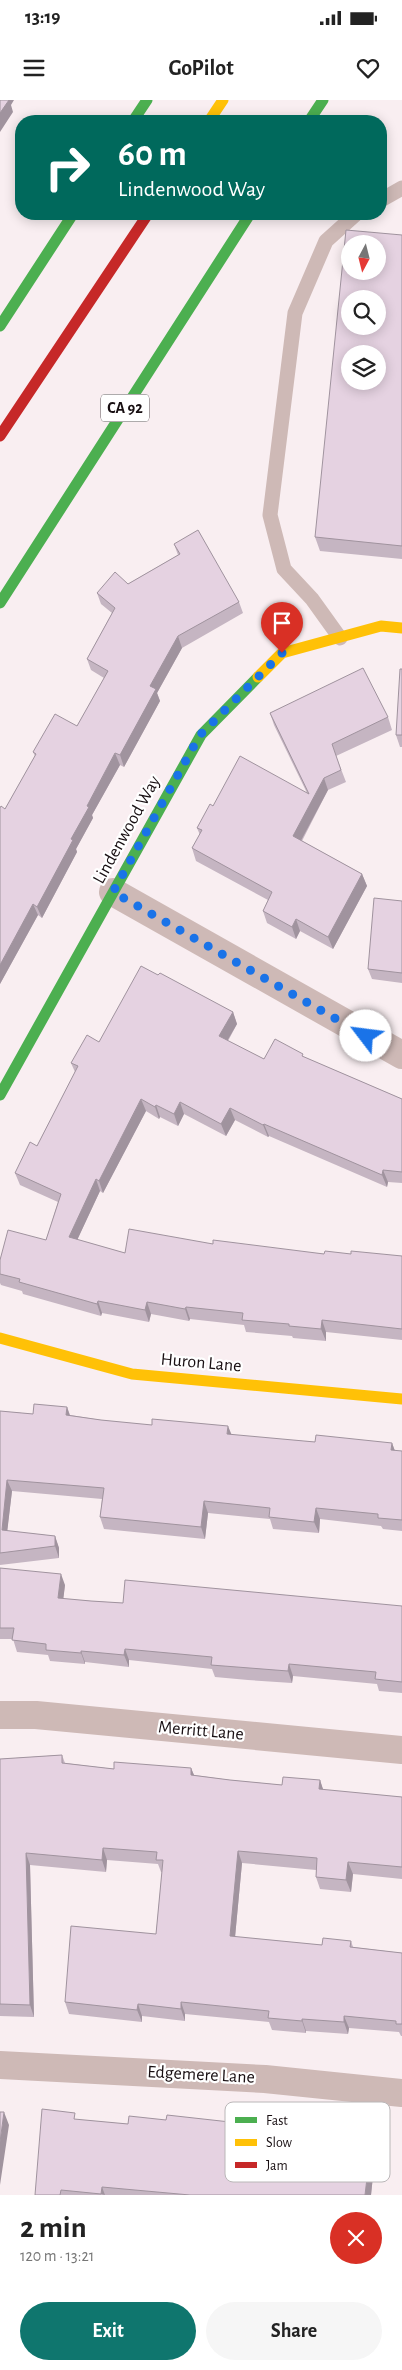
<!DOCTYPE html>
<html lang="en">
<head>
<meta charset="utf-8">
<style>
	body { margin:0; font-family:"Alegreya Sans",sans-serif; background:#f6f6f6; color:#222; height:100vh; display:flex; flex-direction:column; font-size:19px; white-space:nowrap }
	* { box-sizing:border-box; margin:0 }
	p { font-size:16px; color:#767676 }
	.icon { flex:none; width:28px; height:28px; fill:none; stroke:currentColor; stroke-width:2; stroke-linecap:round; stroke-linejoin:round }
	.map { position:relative; height:2095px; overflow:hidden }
	.panel { display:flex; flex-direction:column; background:#fff; flex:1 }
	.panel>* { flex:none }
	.top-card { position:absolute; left:15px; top:15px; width:372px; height:105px; border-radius:20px; box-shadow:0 2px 12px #0003; background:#00695c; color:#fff; overflow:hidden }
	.needle { width:32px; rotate:187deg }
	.fabs { position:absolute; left:341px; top:135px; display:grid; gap:10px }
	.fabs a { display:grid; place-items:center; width:45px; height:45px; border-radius:50%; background:#fff; box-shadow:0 2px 12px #0003; font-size:25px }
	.pin { position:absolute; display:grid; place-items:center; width:42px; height:42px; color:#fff; margin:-51px -21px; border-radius:50% 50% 50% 0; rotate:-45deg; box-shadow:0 0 5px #0007 }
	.pin .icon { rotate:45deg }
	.me { position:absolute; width:55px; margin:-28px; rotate:300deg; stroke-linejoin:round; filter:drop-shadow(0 0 4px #0008) }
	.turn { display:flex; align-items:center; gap:18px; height:105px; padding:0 20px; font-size:22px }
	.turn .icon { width:65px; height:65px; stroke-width:2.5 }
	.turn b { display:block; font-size:35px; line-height:42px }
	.round { display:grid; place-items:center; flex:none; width:52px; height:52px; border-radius:26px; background:#f6f6f6 }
	.headline { display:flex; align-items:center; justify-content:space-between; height:85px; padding:0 20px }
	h1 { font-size:30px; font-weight:700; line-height:38px }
	.primary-button { display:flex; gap:10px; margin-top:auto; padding:10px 20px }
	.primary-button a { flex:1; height:58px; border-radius:30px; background:#0f766e; color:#fff; font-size:20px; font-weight:700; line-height:58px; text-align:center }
	.primary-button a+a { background:#f6f6f6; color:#222 }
	.status { display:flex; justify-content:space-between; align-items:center; height:35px; padding:0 25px; background:#fff; direction:ltr }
	.status svg { height:14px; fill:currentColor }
	header { display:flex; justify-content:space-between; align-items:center; height:65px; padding:0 20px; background:#fff; font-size:22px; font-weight:700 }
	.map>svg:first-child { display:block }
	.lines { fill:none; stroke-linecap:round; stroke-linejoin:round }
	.lane { stroke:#ceb9b6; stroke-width:15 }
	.street { stroke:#ceb9b6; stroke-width:28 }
	.fast { stroke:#4caf50; stroke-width:11 }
	.slow { stroke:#ffc107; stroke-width:11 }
	.jam { stroke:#c62828; stroke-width:11 }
	.wall { fill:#c5b5c2 }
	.shaded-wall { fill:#a0939e }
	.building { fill:#e5d2e1; stroke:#a0939e; fill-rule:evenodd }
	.route { stroke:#1a73e8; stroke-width:9; stroke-dasharray:0 16.2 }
	.labels { text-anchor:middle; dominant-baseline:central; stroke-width:4.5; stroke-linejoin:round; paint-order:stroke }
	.shield { fill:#fff; stroke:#5d5759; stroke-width:1 }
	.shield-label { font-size:16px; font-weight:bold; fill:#180f12 }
	.street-label { font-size:18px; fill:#180f12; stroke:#fff }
	.key { fill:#fff; stroke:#bab7b8; stroke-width:1 }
	.key-label { font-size:14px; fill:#180f12 }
</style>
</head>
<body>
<div class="status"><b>13:19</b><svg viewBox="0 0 49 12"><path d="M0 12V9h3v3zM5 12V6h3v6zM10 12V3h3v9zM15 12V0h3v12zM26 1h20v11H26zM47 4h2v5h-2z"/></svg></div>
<header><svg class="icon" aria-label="menu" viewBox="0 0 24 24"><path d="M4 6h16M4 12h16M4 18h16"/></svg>GoPilot<svg class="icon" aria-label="heart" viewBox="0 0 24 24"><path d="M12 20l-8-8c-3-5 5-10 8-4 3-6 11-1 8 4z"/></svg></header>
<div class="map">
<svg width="402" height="2095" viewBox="0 0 402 2095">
	<rect width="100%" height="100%" fill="#f9eef1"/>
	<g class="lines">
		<!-- lane -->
		<path class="lane" d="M381,100L402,88
			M340,538L312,499L284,469L270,415L295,213L326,141L356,114"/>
		<!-- street -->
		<path class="street" d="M113,792L402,955
			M0,1615H36L402,1650
			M0,1965L265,1979L402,1993"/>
		<!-- fast -->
		<path class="fast" d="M133,21L147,0
			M309,21L323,0
			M0,226L73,114
			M0,503L250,114
			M0,995L201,635L258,577"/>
		<!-- slow -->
		<path class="slow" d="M209,21L223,0
			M258,577L282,553L381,526L402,528
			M0,1238L132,1274L402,1299"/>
		<!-- jam -->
		<path class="jam" d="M0,336L148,114"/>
	</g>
	<!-- wall -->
	<path class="wall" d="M402,135V459L320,451L315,437Z
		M174,444L239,502L243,513L182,548L157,593L160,601L124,667L120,665L92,715L93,718L76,749L77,752L42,818L38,815L0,884L5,709L35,656L33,652L77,626L104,578L91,570L87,559L112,513L101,504L97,493L128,484L178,455Z
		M402,569V647H400L396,635Z
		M270,613L388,617L392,630L336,656L346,682L328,690L302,741L362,774L367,786L333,849L300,831L296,839L267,823L263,811L268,800L196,761L192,748L200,735L197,728L213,706L307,693L274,625Z
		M402,801V883L372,879L368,869Z
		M158,875L233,912L237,924L228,941L264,959L304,957L402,999V1083L388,1082L387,1087L269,1036L268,1037L235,1020L226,1036L184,1014L178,1026L160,1017L159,1019L146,1011L103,1093L100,1091L77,1140L125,1153L213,1144L324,1154H351L402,1156V1240L326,1232V1241L293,1238L292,1236L246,1232L244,1225L190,1219L189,1221L151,1214L149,1222L102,1213L101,1216L23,1194L22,1191L1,1185L0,1183V1160L46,1140L58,1102L20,1085L15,1073L37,1046L75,972L71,963L99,942Z
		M67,1307L70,1315L101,1320L231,1335L315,1342L392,1343L395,1351H402V1431L383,1429L381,1426L320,1419L319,1433L273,1429L270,1419L208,1413L205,1439L104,1429L100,1417L102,1399L12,1391L7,1431L55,1436L59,1448V1458L0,1465V1311L33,1314Z
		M0,1468L65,1485L63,1499L91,1501L123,1503L402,1506V1593L379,1591L377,1584L293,1576L292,1583L248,1580L215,1577L212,1569L129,1560V1567L85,1562V1564L50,1561L48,1555L17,1552L13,1539H0Z
		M62,1655L65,1663L114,1669L191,1668L194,1675L230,1680L282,1685L320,1680L323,1690L402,1697V1779L353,1774L351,1792L320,1789L316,1777V1770L242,1763L235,1837L322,1845L351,1841L353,1847L402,1853V1936H401L399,1932L349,1928L348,1934L306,1931V1933L272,1930L269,1922L185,1914V1921L142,1916V1922L69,1914L65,1902L156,1834L162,1772H161L158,1764L107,1760L106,1772L30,1765L34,1917L0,1916V1659Z
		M77,2020L128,2024L166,2020L239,2023L241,2029L282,2045V2051L329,2056L376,2047L371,2095H35Z"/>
	<!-- shaded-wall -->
	<path class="shaded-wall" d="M5,0H14L11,5L13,12L0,32V13Z
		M178,536L182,548L157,593L160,601L124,667L120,655L150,586Z
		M115,653L120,665L92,715L93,718L76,749L77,752L42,818L37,807L71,739L87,706Z
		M324,678L328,690L297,748L293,736Z
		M362,774L367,786L333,849L328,837Z
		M33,804L38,815L0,884V865Z
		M296,819L300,831L296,839L292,827Z
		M233,912L237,924L223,948L219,936Z
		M141,999L146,1011L103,1093L99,1081Z
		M180,1002L184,1014L178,1026L174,1014Z
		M156,1005L160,1017L159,1019L155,1007Z
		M230,1008L235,1020L226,1036L221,1024Z
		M264,1024L269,1036L268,1037L263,1025Z
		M383,1070L388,1082L387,1087L382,1075Z
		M96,1079L100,1091L73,1149L69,1137Z
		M98,1201L102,1213L101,1216L97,1204Z
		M147,1202L151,1214L149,1222L145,1210Z
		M186,1207L190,1219L189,1221L185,1209Z
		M322,1220L326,1232V1241L321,1229Z
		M67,1307L71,1319L66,1315Z
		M228,1326L233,1338L227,1334Z
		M392,1343L396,1354L391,1350Z
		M7,1380L12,1391L6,1442L2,1430Z
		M204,1401L208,1413L205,1439L201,1427Z
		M316,1408L320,1419L319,1433L314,1422Z
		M55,1436L59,1448V1458L55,1446Z
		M61,1474L65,1485L62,1510L58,1498Z
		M125,1549L129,1560V1567L124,1555Z
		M81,1551L85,1562V1564L81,1553Z
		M289,1564L293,1576L292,1583L288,1571Z
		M191,1668L196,1680L191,1675Z
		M320,1680L324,1692L319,1689Z
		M103,1748L107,1760L106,1772L102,1760Z
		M238,1751L242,1763L234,1848L230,1836Z
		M26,1753L30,1765L34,1917L30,1905Z
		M348,1762L353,1774L351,1792L346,1780Z
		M181,1902L185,1914V1921L181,1909Z
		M138,1904L142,1916V1922L137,1910Z
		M344,1916L349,1928L348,1934L344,1922Z
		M302,1919L306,1931V1933L302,1921Z
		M4,2012L9,2025L0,2085V2042Z
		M278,2033L282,2045L280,2062L276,2051Z
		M372,2036L376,2047L371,2095H365Z
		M102,2087L105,2095L101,2094Z"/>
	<!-- building -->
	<path class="building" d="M0,0H9L0,13Z
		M346,130L402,135V446L315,437ZM350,144H378V171H350ZM350,199H378V226H350ZM350,254H378V281H350Z
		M198,430L239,502L178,536L150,586L156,589L120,655L115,653L87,706L89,707L71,739L73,740L37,807L33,804L0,865V708L1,706L5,709L36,654L33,652L55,614L77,626L108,571L87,559L115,508L97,493L115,472L128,484L180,454L174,444Z
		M363,568L388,617L332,644L341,670L324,678L293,736L362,774L328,837L296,819L292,827L263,811L272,792L192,748L202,730L197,728L210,704L213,706L240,656L309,694L270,613Z
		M400,569H402V635H396Z
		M374,798L402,801V873L368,869Z
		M141,866L158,875L160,873L233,912L219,936L264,959L275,939L303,954L302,956L402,999V1072L383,1070L382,1075L264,1024L263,1025L230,1008L221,1024L180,1002L174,1014L156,1005L155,1007L141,999L99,1081L96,1079L69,1137L125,1153L129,1129L213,1144V1140L324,1154L325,1151L351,1154V1151L402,1156V1229L322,1220L321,1229L289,1226V1224L242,1220L243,1213L186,1207L185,1209L147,1202L145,1210L98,1201L97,1204L19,1182L20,1179L0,1174V1160L8,1130L46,1140L61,1094L15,1073L30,1042L37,1046L78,966L71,963L87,935L99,942Z
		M34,1304L67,1307L66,1315L101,1320L152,1325V1319L228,1326L227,1334L315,1342L316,1335L392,1343L391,1350L402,1351V1420L378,1418V1414L316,1408L314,1422L269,1417L270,1408L204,1401L201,1427L100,1417L104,1388L7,1380L2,1430L55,1436V1446L0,1453V1311L33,1314Z
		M0,1468L61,1474L58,1498L91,1501L123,1503L125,1480L402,1506V1582L375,1579L376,1572L289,1564L288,1571L211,1565L212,1557L125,1549L124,1555L81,1551V1553L46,1550V1544L12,1540L14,1528H0Z
		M62,1655V1663L114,1669V1662L191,1668V1675L230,1680L282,1685L283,1677L320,1680L319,1689L402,1697V1767L348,1762L346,1780L316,1777L317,1758L238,1751L230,1836L322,1845L323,1838L351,1841L350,1847L402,1853V1924H396V1921L344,1916V1922L302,1919V1921L268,1918L269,1911L181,1902V1909L138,1904L137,1910L65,1902L71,1826L156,1834L163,1760H156L157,1752L103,1748L102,1760L26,1753L30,1905L0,1904V1659Z
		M42,2009L75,2013L74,2019L128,2024L129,2016L166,2020L167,2015L239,2023L238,2029L278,2033L276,2051L329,2056L331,2031L372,2036L365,2095H190L102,2087L101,2094L61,2090L60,2095H35Z
		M0,2012H4L0,2042Z"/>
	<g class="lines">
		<!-- route -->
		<path class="route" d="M282,553L200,635L113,792L366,936"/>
	</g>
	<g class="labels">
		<!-- shield labels -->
		<rect class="shield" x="101" y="294.5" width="48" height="27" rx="4"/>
		<g class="shield-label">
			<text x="125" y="308">CA 92</text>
		</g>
		<!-- street labels -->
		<g class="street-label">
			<text transform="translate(127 730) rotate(-61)">Lindenwood Way</text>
			<text transform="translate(201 1263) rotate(5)">Huron Lane</text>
			<text transform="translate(201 1631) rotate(5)">Merritt Lane</text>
			<text transform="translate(201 1975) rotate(3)">Edgemere Lane</text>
		</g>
	</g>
	<!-- legend -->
	<rect x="225" y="2002" width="165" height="80" rx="8" class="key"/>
	<rect x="235" y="2017" width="22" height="6" fill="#4caf50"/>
	<rect x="235" y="2039" width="22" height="7" fill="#ffc107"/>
	<rect x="235" y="2062" width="22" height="6" fill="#c62828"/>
	<g class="key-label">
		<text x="266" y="2025">Fast</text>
		<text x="266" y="2047">Slow</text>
		<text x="266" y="2070">Jam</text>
	</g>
</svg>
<div class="fabs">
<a><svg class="needle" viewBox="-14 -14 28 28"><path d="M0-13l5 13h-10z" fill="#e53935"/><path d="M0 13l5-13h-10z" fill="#767676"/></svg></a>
<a><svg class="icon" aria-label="search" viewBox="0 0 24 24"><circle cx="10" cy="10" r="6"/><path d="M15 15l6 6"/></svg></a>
<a><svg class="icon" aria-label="layers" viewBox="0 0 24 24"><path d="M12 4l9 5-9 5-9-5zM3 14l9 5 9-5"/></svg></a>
</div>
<div class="pin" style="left:282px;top:553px;background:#d93025"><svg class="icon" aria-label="arrive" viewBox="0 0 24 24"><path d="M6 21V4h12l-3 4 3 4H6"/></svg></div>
<svg class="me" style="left:366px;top:936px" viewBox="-20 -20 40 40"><circle r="19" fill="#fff"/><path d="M0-13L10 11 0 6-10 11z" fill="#1a73e8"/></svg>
<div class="top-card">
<div class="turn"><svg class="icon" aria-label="right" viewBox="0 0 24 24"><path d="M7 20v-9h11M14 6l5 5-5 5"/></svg><div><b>60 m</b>Lindenwood Way</div></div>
</div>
</div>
<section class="panel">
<div class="headline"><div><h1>2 min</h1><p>120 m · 13:21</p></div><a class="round" style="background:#d93025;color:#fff"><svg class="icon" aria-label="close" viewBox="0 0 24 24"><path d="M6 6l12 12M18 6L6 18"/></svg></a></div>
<div class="primary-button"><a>Exit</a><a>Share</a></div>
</section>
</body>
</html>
